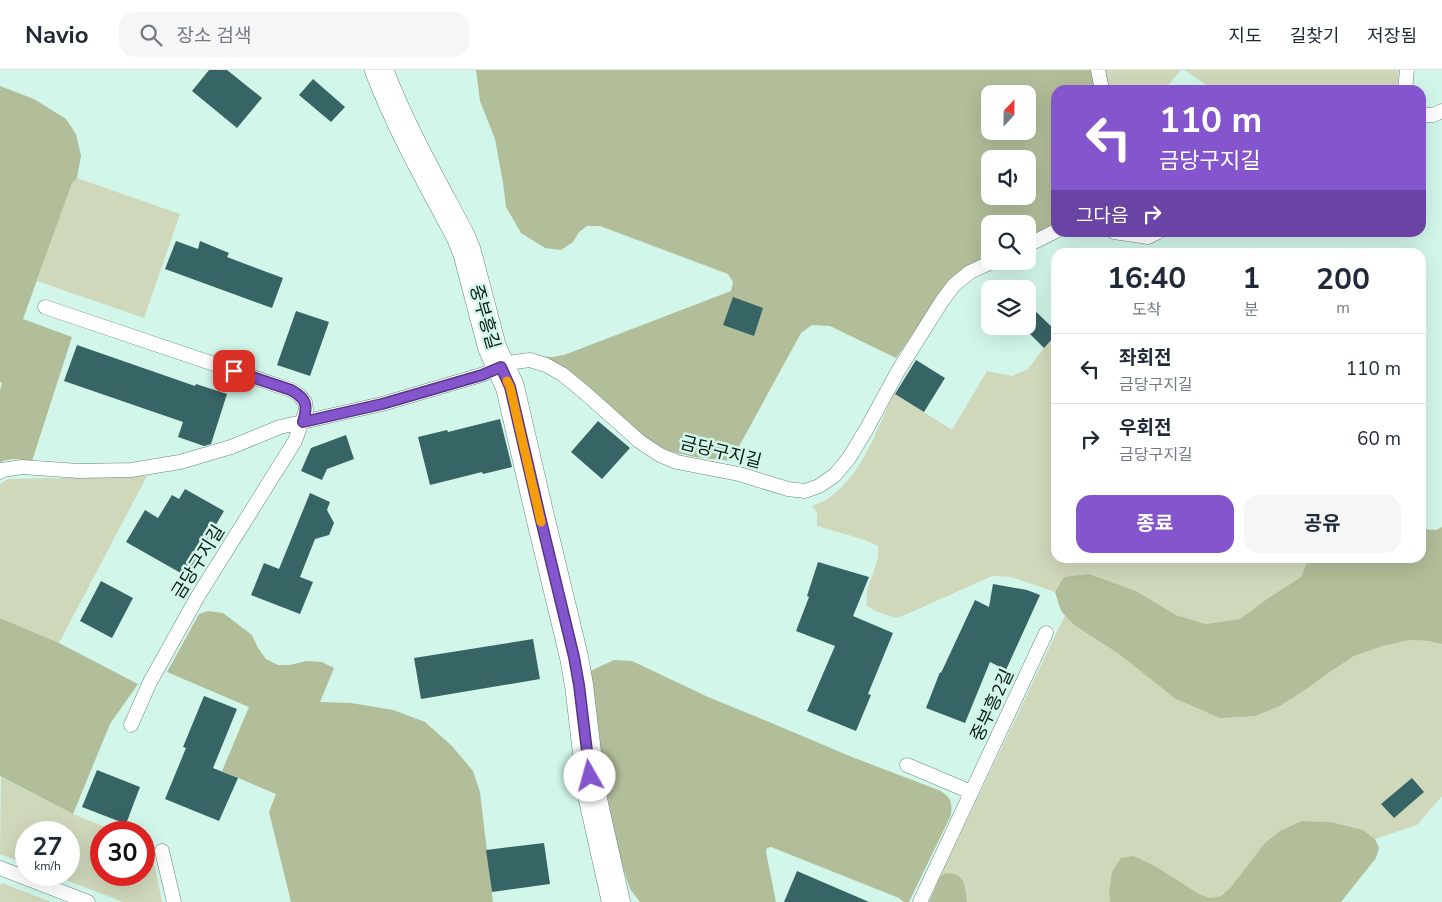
<!DOCTYPE html>
<html lang="ko">
<head>
<meta charset="utf-8">
<style>
	body { margin:0; font-family:"Nunito Sans","Noto Sans KR",sans-serif; background:#f6f6f7; color:#1f2937; height:100vh; display:flex; flex-direction:column; font-size:19px; white-space:nowrap }
	* { box-sizing:border-box; margin:0 }
	p { font-size:16px; color:#747a83 }
	.icon { flex:none; width:28px; height:28px; fill:none; stroke:currentColor; stroke-width:2; stroke-linecap:round; stroke-linejoin:round }
	.map { position:relative; flex:1; overflow:hidden }
	.panel { position:absolute; left:1051px; top:178px; width:375px; height:315px; display:flex; flex-direction:column; background:#fff; border-radius:15px; box-shadow:0 5px 20px #0002 }
	.panel>* { flex:none }
	.banner { position:absolute; left:1051px; top:15px; width:375px; height:152px; border-radius:15px; box-shadow:0 5px 20px #0002; background:#8555ce; color:#fff; overflow:hidden }
	.needle { width:32px; rotate:22deg }
	.controls { position:absolute; left:981px; top:15px; display:grid; gap:10px }
	.controls a { display:grid; place-items:center; width:55px; height:55px; border-radius:10px; background:#fff; box-shadow:0 5px 20px #0002; font-size:25px }
	.speed { position:absolute; left:15px; top:751px; display:flex; gap:10px; font-size:25px; font-weight:700; text-align:center }
	.speed>* { display:grid; place-content:center; width:65px; height:65px; border-radius:50%; background:#fff; box-shadow:0 5px 20px #0002; line-height:1 }
	.speed small { font-size:12px; font-weight:400 }
	.speed .limit { border:8px solid #d22; background:#fff; color:#111 }
	.pin { position:absolute; display:grid; place-items:center; width:42px; height:42px; color:#fff; margin:-21px; border-radius:10px; box-shadow:0 2px 8px #0006 }
	.me { position:absolute; width:55px; margin:-28px; rotate:353deg; stroke-linejoin:round; filter:drop-shadow(0 0 4px #0008) }
	.turn { display:flex; align-items:center; gap:18px; height:105px; padding:0 25px; font-size:22px }
	.turn .icon { width:65px; height:65px; stroke-width:2.5 }
	.turn b { display:block; font-size:35px; line-height:42px }
	.then { display:flex; align-items:center; height:48px; padding:0 25px; background:#0003; gap:10px; font-size:19px }
	.eta { display:flex; justify-content:space-evenly; align-items:center; height:85px; text-align:center }
	.eta b { font-size:30px; font-weight:700; line-height:35px }
	.action { display:flex; gap:10px; margin-top:auto; padding:10px 25px }
	.action a { flex:1; height:58px; border-radius:15px; background:#8555ce; color:#fff; font-size:20px; font-weight:700; line-height:58px; text-align:center }
	.action a+a { background:#f6f6f7; color:#1f2937 }
	ul { padding:0; list-style:none }
	li { display:flex; align-items:center; gap:15px; height:70px; padding:0 25px; border-top:1px solid #e0e1e3 }
	li div { flex:1 }
	li b { display:block; font-size:19px }
	li em { font-style:normal }
	header { display:flex; align-items:center; gap:30px; box-sizing:border-box; height:70px; padding:0 25px; background:#fff; border-bottom:1px solid #e0e1e3 }
	header strong { font-size:24px }
	nav { display:flex; gap:28px; margin-inline-start:auto; font-size:18px }
	.search { width:350px; height:45px; background:#f6f6f7; display:flex; align-items:center; gap:12px; box-sizing:border-box; padding:0 18px; border-radius:15px; color:#747a83; font-size:19px }
	.map>svg:first-child { display:block }
	.green { fill:#cfd8ba }
	.forest { fill:#b2bd99; fill-rule:evenodd }
	.building { fill:#376465 }
	.lines { fill:none; stroke-linecap:round; stroke-linejoin:round }
	.lane-casing { stroke:#66887d; stroke-width:15 }
	.street-casing { stroke:#66887d; stroke-width:29 }
	.lane { stroke:#fff; stroke-width:14 }
	.street { stroke:#fff; stroke-width:28 }
	.route-casing { stroke:#563786; stroke-width:12 }
	.route { stroke:#8555ce; stroke-width:9 }
	.slow { stroke:#f59e0b; stroke-width:9 }
	.labels { text-anchor:middle; dominant-baseline:central; stroke-width:5; stroke-linejoin:round; paint-order:stroke }
	.street-label { font-size:18px; fill:#0a1814; stroke:#d2f7ea }
</style>
</head>
<body>
<header>
<strong>Navio</strong>
<div class="search"><svg class="icon" aria-label="search" viewBox="0 0 24 24"><circle cx="10" cy="10" r="6"/><path d="M15 15l6 6"/></svg>장소 검색</div>
<nav><a>지도</a><a>길찾기</a><a>저장됨</a></nav>
</header>
<div class="map">
<svg width="1442" height="832" viewBox="0 0 1442 832">
	<rect width="100%" height="100%" fill="#d2f7ea"/>
	<!-- green -->
	<path class="green" d="M1104,0H1181L1164,20H1108Z
		M1184,0H1399L1397,20H1214Z
		M77,108L180,144L144,248L37,211L72,112Z
		M1056,265V488H1309L1301,507L1267,529L1240,549L1206,554L1176,545L1136,521L1064,507L1055,522L1011,507L992,506L905,545L896,548L875,541L867,536C863,515 881,497 878,476L862,469L817,456V443L812,436C816,434 822,432 826,430C861,408 877,359 894,323L952,360L987,301L1012,306L1028,299L1044,278Z
		M147,406L59,573L0,548V414L8,409Z
		M1065,545L1074,555L1119,584L1255,646L1280,636L1305,620L1327,604L1354,586L1383,576L1410,570L1428,571L1442,574V726L1417,755L1375,769L1363,760L1331,752L1302,751L1221,826L1210,828L1199,824L1155,796L1134,786L1109,824L1110,832H967L965,814L952,803H945L940,807Z
		M1,707L73,744L117,762H101V805H144V773L149,777L152,782L162,832H123L53,805H69V762H26V794L0,784Z
		M2,813L51,832H0V816Z"/>
	<!-- forest -->
	<path class="forest" d="M476,0H1093L1095,20H1056V152L1028,169V154H990V187L952,208L896,288L830,256L812,255L801,263L731,391L695,387L668,381L647,369L537,286L552,287L564,285L731,221L733,212L728,204L600,156H587L579,162L573,172L561,180L545,178L521,163L506,137L503,113L495,69L480,31ZM990,24H1028V61H990ZM990,89H1028V126H990Z
		M0,16L34,29L66,49L76,64L81,86L77,108L72,113L23,249L72,267L32,391C22,389 8,387 0,393V321L2,313L0,312Z
		M1442,457V574L1428,571L1410,570L1383,576L1354,586L1327,604L1305,620L1280,636L1255,646L1220,648L1176,629L1119,584L1074,555L1061,541L1055,522L1064,507L1089,504L1136,521L1176,545L1206,554L1240,549L1267,529L1301,507L1309,488H1421V459L1436,460Z
		M208,541L223,543L252,565L258,578L266,589L278,595H290L306,591L322,592L334,598L320,632L351,633L393,640L425,652L452,676L473,701L480,722L493,832H291L269,742L276,724L222,701L249,637L167,602L199,544Z
		M0,548L59,573L138,614L110,654L73,744L0,706Z
		M614,590L632,591L708,627L757,647L852,687L941,721C952,729 952,732 951,745L909,832H904L899,828L771,777L767,778L766,782L776,832H640L630,819L610,757L586,603Z
		M1302,751L1331,752L1363,760L1375,769L1379,778L1376,788L1341,832H1110L1109,824L1112,802L1121,788L1134,786L1155,796L1199,824L1210,828L1221,826L1231,817L1265,773L1280,761Z
		M945,803C966,803 965,815 967,832H929L940,807Z"/>
	<!-- building -->
	<path class="building" d="M209,0H227L262,28L237,58L192,21Z
		M313,9L345,37L331,52L299,25Z
		M176,171L198,179L200,171L229,183L227,187L283,208L272,238L165,199Z
		M733,227L763,238L754,266L723,255Z
		M1028,234L1056,261V265L1044,278L1028,262Z
		M296,241L329,252L310,306L277,295Z
		M77,275L195,316L196,314L227,324L211,374L204,376L178,367L183,352L64,311Z
		M916,290L945,308L924,342L895,324Z
		M500,349L512,397L483,404L482,402L430,415L418,367L447,360L448,362Z
		M598,351L630,378L602,409L571,382Z
		M346,365L354,389L327,399L322,410L301,401L311,378Z
		M185,419L224,441L186,506L126,472L145,440L158,448L172,425L179,429Z
		M310,423L330,432L327,440L334,453L329,465L315,469L300,507L313,512L300,544L251,525L264,493L279,499Z
		M818,492L869,507L853,546L893,563L868,624L871,625L856,661L807,641L835,576L796,561L809,527L807,526Z
		M101,511L133,528L112,568L80,551Z
		M993,514L1027,520L1040,525L1006,600L990,592L965,653L926,638L940,602L941,603L975,530L989,537Z
		M533,569L540,609L421,629L414,588Z
		M204,626L237,639L213,698L238,708L219,751L165,729L186,678L183,677Z
		M97,700L140,717L126,754L82,737Z
		M1412,708L1424,722L1394,748L1381,734Z
		M544,773L550,814L492,822L486,780Z
		M797,801L869,832H784Z"/>
	<g class="lines">
		<defs>
			<path id="lane" d="M1098,0L1102,20
				M1405,20L1407,0
				M1421,45H1433L1442,41
				M1114,162L1148,167L1158,162
				M1028,175L1056,161
				M45,237L291,320L299,325L305,332L306,340L295,371L198,526L150,612L131,655
				M0,402L2,400L22,397L79,401L131,400L180,392L231,377L280,357L382,334L481,305L514,292L530,290L546,295L562,304L583,321L639,371L660,385L677,392L739,404L788,419L805,421L819,416L835,405L849,388L866,360L898,301L942,231L954,215L970,202L994,191
				M907,695L971,722
				M162,781L174,832
				M0,798L88,832
				M920,832L1046,563"/>
			<path id="street" d="M379,0C401,58 432,112 461,167L467,182L492,277L510,317L539,442L574,587L579,615L592,725L616,832"/>
		</defs>
		<!-- lane casing -->
		<use href="#lane" class="lane-casing"/>
		<!-- street casing -->
		<use href="#street" class="street-casing"/>
		<!-- lane -->
		<use href="#lane" class="lane"/>
		<!-- street -->
		<use href="#street" class="street"/>
	</g>
	<g class="lines">
		<defs>
			<path id="route" d="M234,301L291,320C307,329 308,335 303,352L382,334L482,305L501,297L510,317L539,442L574,587L579,615L590,706"/>
		</defs>
		<!-- route casing -->
		<use href="#route" class="route-casing"/>
		<!-- route -->
		<use href="#route" class="route"/>
		<!-- slow -->
		<path class="slow" d="M507,311L510,317L541,452"/>
	</g>
	<g class="labels">
		<!-- street labels -->
		<g class="street-label">
			<text transform="translate(485 247) rotate(74)">중부흥길</text>
			<text transform="translate(721 382) rotate(14)">금당구지길</text>
			<text transform="translate(198 492) rotate(-58)">금당구지길</text>
			<text transform="translate(992 635) rotate(-65)">중부흥2길</text>
		</g>
	</g>
</svg>
<div class="controls">
<a><svg class="needle" viewBox="-14 -14 28 28"><path d="M0-13l5 13h-10z" fill="#e53935"/><path d="M0 13l5-13h-10z" fill="#747a83"/></svg></a>
<a><svg class="icon" aria-label="sound" viewBox="0 0 24 24"><path d="M4 9h4l5-4v14l-5-4H4zM17 9q2 3 0 6"/></svg></a>
<a><svg class="icon" aria-label="search" viewBox="0 0 24 24"><circle cx="10" cy="10" r="6"/><path d="M15 15l6 6"/></svg></a>
<a><svg class="icon" aria-label="layers" viewBox="0 0 24 24"><path d="M12 4l9 5-9 5-9-5zM3 14l9 5 9-5"/></svg></a>
</div>
<div class="speed"><div>27<small>km/h</small></div><div class="limit">30</div></div>
<div class="pin" style="left:234px;top:301px;background:#d93025"><svg class="icon" aria-label="arrive" viewBox="0 0 24 24"><path d="M6 21V4h12l-3 4 3 4H6"/></svg></div>
<svg class="me" style="left:590px;top:706px" viewBox="-20 -20 40 40"><circle r="19" fill="#fff"/><path d="M0-13L10 11 0 6-10 11z" fill="#8555ce"/></svg>
<div class="banner">
<div class="turn"><svg class="icon" aria-label="left" viewBox="0 0 24 24"><path d="M17 20v-9H6M10 6l-5 5 5 5"/></svg><div><b>110 m</b>금당구지길</div></div>
<div class="then">그다음<svg class="icon" aria-label="right" viewBox="0 0 24 24"><path d="M7 20v-9h11M14 6l5 5-5 5"/></svg></div>
</div>
<section class="panel">
<div class="eta">
<div><b>16:40</b><p>도착</p></div>
<div><b>1</b><p>분</p></div>
<div><b>200</b><p>m</p></div>
</div>
<ul>
<li><svg class="icon" aria-label="left" viewBox="0 0 24 24"><path d="M17 20v-9H6M10 6l-5 5 5 5"/></svg><div><b>좌회전</b><p>금당구지길</p></div><em>110 m</em></li>
<li><svg class="icon" aria-label="right" viewBox="0 0 24 24"><path d="M7 20v-9h11M14 6l5 5-5 5"/></svg><div><b>우회전</b><p>금당구지길</p></div><em>60 m</em></li>
</ul>
<div class="action"><a>종료</a><a>공유</a></div>
</section>
</div>
</body>
</html>
